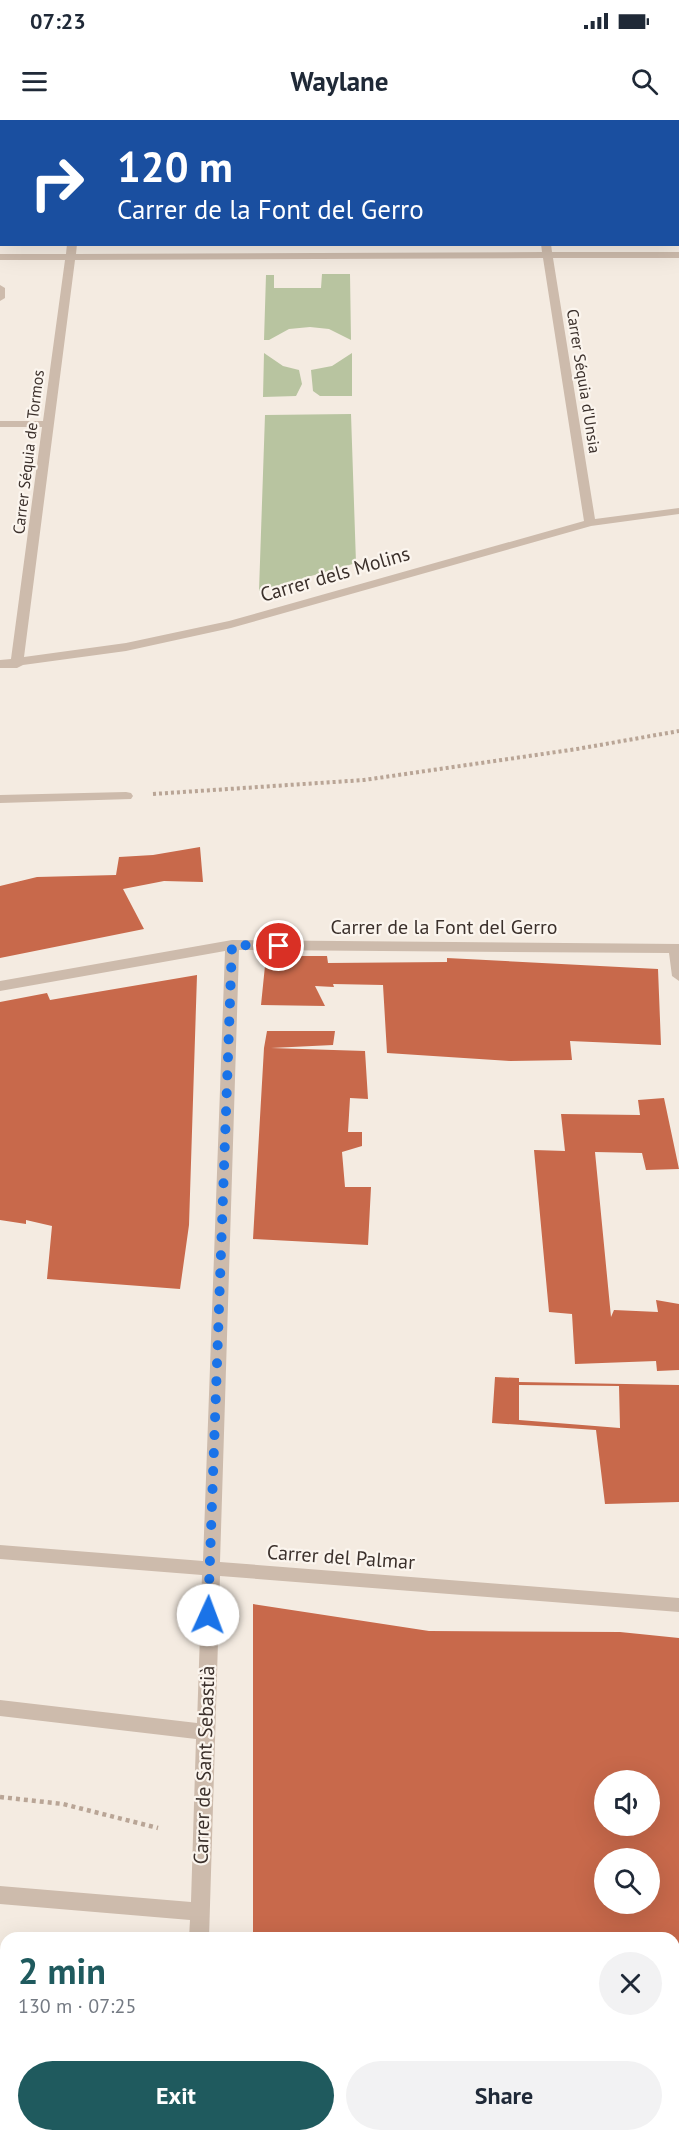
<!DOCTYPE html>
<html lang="en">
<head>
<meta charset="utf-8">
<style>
	body { margin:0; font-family:"PT Sans",sans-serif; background:#f2f2f3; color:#1f2937; height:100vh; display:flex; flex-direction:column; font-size:22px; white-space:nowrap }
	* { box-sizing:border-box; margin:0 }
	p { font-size:20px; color:#747a83 }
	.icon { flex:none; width:33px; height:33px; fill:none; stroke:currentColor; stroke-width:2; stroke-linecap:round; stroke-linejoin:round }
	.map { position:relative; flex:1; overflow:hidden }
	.side { position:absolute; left:0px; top:1812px; width:680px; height:210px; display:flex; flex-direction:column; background:#fff; border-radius:18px 18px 0 0; box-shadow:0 6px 24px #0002 }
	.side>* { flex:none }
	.banner { position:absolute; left:0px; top:0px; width:680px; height:126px; box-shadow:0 6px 24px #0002; background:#1a4fa0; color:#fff; overflow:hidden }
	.fabs { position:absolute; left:594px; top:1650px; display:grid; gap:12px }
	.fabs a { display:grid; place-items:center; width:66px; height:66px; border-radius:50%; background:#fff; box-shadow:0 6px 24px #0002; font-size:30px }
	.pin { position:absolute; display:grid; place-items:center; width:51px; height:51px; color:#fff; margin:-26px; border:3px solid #fff; border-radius:50%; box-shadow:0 2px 6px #0007 }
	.me { position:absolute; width:66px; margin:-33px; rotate:2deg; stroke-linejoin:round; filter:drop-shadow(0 0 4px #0008) }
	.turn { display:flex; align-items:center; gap:21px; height:126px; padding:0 18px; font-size:27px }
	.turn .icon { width:78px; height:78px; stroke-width:2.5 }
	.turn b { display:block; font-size:42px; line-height:51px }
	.round { display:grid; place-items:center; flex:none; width:63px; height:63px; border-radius:32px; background:#f2f2f3 }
	.headline { display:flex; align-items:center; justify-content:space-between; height:102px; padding:0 18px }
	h1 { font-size:36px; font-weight:700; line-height:45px; color:#1f5a5e }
	.cta { display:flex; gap:12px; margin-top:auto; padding:12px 18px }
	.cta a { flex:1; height:69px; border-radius:36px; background:#1f5a5e; color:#fff; font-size:24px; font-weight:700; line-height:69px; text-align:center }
	.cta a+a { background:#f2f2f3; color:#1f2937 }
	.status { display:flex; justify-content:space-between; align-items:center; height:42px; padding:0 30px; background:#fff; direction:ltr }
	.status svg { height:16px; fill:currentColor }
	header { display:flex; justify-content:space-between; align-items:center; height:78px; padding:0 18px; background:#fff; font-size:27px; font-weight:700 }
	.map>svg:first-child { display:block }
	.green { fill:#b8c4a0 }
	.building { fill:#c8694b; fill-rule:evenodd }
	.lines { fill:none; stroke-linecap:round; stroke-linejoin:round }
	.path-far1 { stroke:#b9a596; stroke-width:4; stroke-dasharray:3 3; stroke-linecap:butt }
	.path { stroke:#b9a596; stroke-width:4.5; stroke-dasharray:4 4; stroke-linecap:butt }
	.minor { fill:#cdbbac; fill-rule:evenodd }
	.route { stroke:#1a73e8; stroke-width:10; stroke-dasharray:0 18 }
	.labels { text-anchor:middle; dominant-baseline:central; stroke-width:4.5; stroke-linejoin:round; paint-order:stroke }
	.far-street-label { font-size:16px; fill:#3b302b; stroke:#fbf5ee }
	.street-label { font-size:20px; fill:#3b302b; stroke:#fbf5ee }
</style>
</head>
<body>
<div class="status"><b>07:23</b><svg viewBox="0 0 49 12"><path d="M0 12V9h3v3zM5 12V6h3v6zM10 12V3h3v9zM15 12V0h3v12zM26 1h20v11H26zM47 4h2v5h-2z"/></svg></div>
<header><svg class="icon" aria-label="menu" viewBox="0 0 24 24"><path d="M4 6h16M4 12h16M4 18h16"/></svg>Waylane<svg class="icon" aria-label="search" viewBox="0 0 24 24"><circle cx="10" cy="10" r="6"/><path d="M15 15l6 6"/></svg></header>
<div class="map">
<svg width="679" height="2022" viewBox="0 0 679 2022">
	<rect width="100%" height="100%" fill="#f4ebe1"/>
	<!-- green -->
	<path class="green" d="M322,154H350L351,220L329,209L310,207L289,209L269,220H264L266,155H274V168H321Z
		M264,233L283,246L299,250L302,264L296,276L263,277Z
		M352,233V276H320L313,271L311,250L332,246Z
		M351,294L356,443L259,471L265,295Z"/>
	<!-- building -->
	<path class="building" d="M200,727L203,762L164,761L123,769L144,809L0,838V766L37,757L116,755L119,737L153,735Z
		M266,836H327L328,843L447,842V838L658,849L661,925L570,921L572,940L510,941L387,933L383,865L333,864L334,867L315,866L325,886L261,885Z
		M197,855L189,1105L180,1169L47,1159L52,1106L26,1100V1104L0,1100V882L47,873L50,880Z
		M267,911H335L333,925L271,928L365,931L368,979L350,978L348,1012H362V1026L342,1032L345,1067H371L368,1125L253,1119L264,928Z
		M664,978L679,1049L646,1050L642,1033L595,1032L611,1197L614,1190L658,1192L656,1180L679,1184V1250L657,1251L656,1241L575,1244L572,1194L549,1192L534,1030L565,1031L561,994L640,995L638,980Z
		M495,1257L519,1258V1262L679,1265V1382L605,1384L596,1310L492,1303ZM519,1265L619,1266L620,1308L519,1300Z
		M253,1484L429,1511L620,1512L679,1518V1860H674V1818H253ZM604,1660H650V1706H604ZM604,1738H650V1784H604Z
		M0,1921H6V1970H0Z
		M674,1969H679V2022H253V2016H674Z
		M0,2008H6V2016H90L105,2017L104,2022H0Z"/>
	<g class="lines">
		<!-- path-far1 -->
		<path class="path-far1" d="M153,674L364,660L577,629L679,611"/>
		<!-- path -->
		<path class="path" d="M0,1677L63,1684L158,1708"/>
		<!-- minor -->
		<path class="minor" d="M302,0H312V2H303Z
			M403,0H416L402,2Z
			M678,73H679V79H678Z
			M0,76H2V82H0Z
			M67,124H77L76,134L542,132L541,124H551L552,132H679V138H553L595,399L679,388V394L591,406L231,508L126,531L23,545L17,548H0V540L11,539L42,307H0V301H43L65,140H0V134H66ZM543,138L584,401L229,501L126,523L24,537L75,140Z
			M0,165L5,168V178L0,181Z
			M126,672L131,673L133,676L131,679L0,683V675Z
			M232,820L679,824V861L672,856L669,833L239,830L220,1442L679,1478V1492L220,1456L209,1818H189L190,1800L0,1784V1766L191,1782L196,1619L0,1596V1580L197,1603L202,1455L0,1439V1425L203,1441L225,831L0,871V861Z
			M0,1856L6,1857V1875L0,1874Z
			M674,1908L679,1909V1927L674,1926Z
			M183,2016H203V2022H183Z"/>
	</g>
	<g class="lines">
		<!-- route -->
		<path class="route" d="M208,1495L232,825L279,826"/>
	</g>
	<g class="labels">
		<!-- far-street labels -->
		<g class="far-street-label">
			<text transform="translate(584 261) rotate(81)">Carrer Séquia d'Unsia</text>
			<text transform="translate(28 332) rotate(-83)">Carrer Séquia de Tormos</text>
		</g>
		<!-- street labels -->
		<g class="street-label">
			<text transform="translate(335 454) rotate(-16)">Carrer dels Molins</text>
			<text x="444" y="807">Carrer de la Font del Gerro</text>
			<text transform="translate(341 1437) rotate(4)">Carrer del Palmar</text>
			<text transform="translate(204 1645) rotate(-88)">Carrer de Sant Sebastià</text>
		</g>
	</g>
</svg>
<div class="fabs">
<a><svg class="icon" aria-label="sound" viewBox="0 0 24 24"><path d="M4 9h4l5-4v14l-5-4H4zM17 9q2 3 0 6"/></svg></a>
<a><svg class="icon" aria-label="search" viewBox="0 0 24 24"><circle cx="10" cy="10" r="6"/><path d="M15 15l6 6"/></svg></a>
</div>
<div class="pin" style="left:279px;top:826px;background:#d93025"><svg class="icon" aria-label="arrive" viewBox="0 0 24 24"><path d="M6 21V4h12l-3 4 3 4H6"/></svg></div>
<svg class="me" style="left:208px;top:1495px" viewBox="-20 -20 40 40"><circle r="19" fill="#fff"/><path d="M0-13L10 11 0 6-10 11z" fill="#1a73e8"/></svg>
<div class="banner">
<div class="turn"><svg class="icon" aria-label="right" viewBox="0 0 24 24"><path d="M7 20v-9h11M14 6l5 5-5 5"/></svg><div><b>120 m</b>Carrer de la Font del Gerro</div></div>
</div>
<section class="side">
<div class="headline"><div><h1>2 min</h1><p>130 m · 07:25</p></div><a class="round"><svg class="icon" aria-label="close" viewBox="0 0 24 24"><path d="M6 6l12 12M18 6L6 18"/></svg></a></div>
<div class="cta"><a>Exit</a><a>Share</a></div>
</section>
</div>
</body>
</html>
